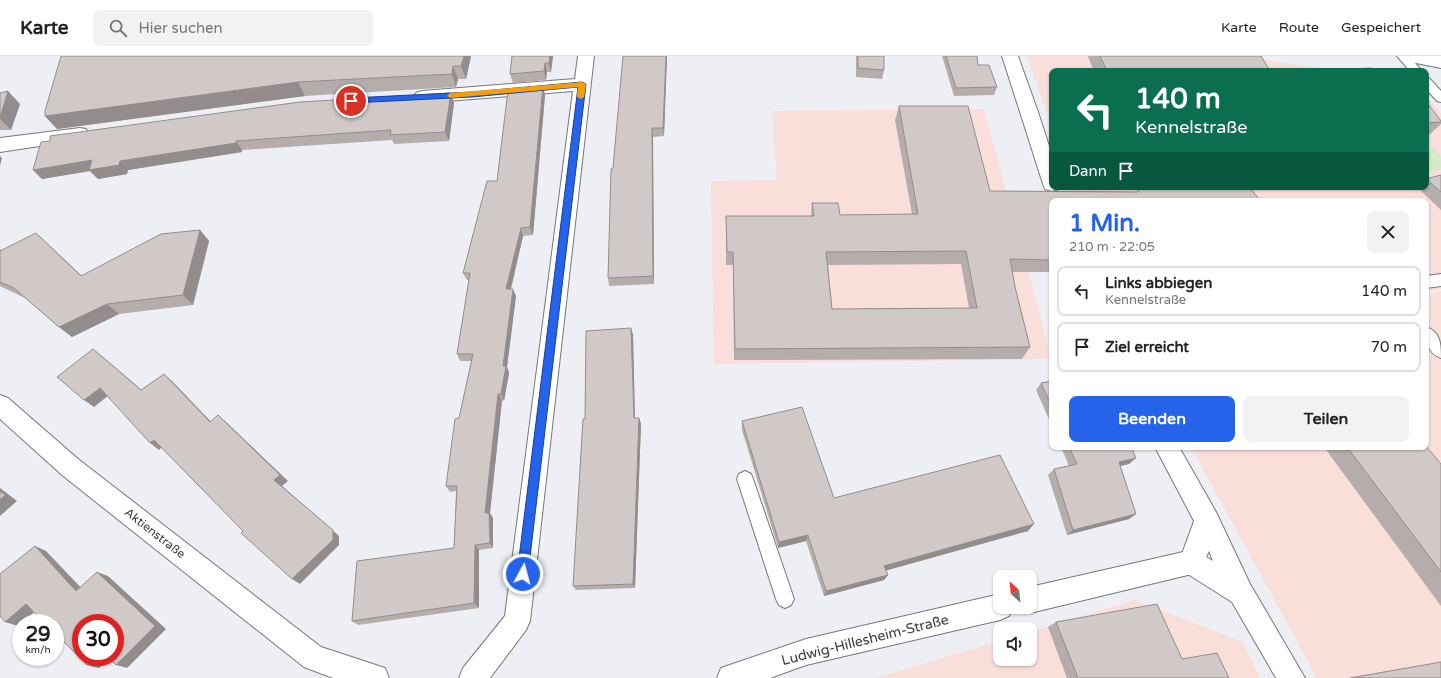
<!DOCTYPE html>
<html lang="de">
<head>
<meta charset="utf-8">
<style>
	body { margin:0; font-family:"Varela Round",sans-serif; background:#f2f2f2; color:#222; height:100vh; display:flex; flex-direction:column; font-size:15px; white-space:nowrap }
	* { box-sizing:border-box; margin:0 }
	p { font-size:13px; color:#767676 }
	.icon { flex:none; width:22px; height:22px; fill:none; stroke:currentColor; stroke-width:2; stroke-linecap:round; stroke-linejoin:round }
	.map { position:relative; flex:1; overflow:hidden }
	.side { position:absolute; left:1049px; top:142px; width:380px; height:252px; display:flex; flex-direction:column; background:#fff; border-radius:8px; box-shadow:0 1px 3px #0004 }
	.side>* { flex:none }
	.top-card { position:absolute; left:1049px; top:12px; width:380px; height:122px; border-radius:8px; box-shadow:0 1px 3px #0004; background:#0b6e4f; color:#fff; overflow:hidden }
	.needle { width:26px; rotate:333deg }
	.controls { position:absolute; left:993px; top:514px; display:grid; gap:8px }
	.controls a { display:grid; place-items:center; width:44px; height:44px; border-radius:8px; background:#fff; box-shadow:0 1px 3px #0004; font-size:20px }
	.speed { position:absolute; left:12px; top:558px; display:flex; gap:8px; font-size:20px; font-weight:700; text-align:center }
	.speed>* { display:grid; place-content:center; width:52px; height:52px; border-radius:50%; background:#fff; box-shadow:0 1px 3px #0004; line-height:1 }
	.speed small { font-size:10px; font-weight:400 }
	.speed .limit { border:6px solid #d22; background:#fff; color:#111 }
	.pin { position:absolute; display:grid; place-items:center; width:34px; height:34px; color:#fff; margin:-17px; border:2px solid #fff; border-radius:50%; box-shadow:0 1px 4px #0007 }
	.me { position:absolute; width:44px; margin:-22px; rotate:7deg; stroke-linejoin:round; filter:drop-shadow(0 0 3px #0008) }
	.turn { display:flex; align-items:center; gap:14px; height:84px; padding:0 20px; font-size:18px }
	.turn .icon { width:52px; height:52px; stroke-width:2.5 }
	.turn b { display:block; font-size:28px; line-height:34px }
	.then { display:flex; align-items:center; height:38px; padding:0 20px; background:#0003; gap:8px; font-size:15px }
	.round { display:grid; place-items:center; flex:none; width:42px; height:42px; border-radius:8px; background:#f2f2f2 }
	.headline { display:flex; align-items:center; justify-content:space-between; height:68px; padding:0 20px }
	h1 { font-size:24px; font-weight:800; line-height:30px; color:#2563eb }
	.cta { display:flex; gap:8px; margin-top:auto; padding:8px 20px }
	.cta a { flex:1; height:46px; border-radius:8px; background:#2563eb; color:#fff; font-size:16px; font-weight:800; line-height:46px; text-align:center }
	.cta a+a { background:#f2f2f2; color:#222 }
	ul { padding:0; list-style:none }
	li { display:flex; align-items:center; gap:12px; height:50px; margin:0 8px 6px; padding:0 12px; border:2px solid #e0e0e0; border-radius:8px }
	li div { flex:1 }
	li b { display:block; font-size:15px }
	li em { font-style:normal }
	header { display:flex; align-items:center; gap:24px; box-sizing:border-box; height:56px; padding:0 20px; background:#fff; border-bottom:1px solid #e0e0e0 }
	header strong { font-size:19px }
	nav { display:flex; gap:22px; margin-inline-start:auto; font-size:14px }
	.search { width:280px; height:36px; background:#f2f2f2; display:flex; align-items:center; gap:10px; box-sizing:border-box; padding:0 14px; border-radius:8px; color:#767676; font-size:15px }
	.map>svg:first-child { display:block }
	.education { fill:#f9deda }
	.green { fill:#d7e9c9 }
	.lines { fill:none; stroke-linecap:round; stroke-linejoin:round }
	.service-casing { stroke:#76777c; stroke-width:2 }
	.pedestrian-casing { stroke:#76777c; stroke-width:2 }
	.minor-casing { stroke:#76777c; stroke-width:2 }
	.tertiary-casing { stroke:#76777c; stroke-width:2 }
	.service { fill:#fff; fill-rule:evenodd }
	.pedestrian { fill:#fff; fill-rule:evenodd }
	.minor { fill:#fff; fill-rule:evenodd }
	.tertiary { fill:#fff; fill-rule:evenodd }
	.wall { fill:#b4adac; fill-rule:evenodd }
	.shaded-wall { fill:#928d8c }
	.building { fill:#d1c9c8; stroke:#928d8c; fill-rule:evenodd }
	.route { fill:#2563eb; stroke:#184099 }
	.slow { fill:#f59e0b }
	.labels { text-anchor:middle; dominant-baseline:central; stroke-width:3; stroke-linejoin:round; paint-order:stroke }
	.street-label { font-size:12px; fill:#3c3c3f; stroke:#fcfcff }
	.near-street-label { font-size:14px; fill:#3c3c3f; stroke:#fcfcff }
</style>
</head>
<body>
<header>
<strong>Karte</strong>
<div class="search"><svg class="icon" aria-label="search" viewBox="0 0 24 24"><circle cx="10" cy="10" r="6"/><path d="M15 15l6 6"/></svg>Hier suchen</div>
<nav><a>Karte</a><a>Route</a><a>Gespeichert</a></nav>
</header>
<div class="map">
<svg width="1441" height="622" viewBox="0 0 1441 622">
	<rect width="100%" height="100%" fill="#eeeff5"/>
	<!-- education -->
	<path class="education" d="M1027,0H1241L1336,15H1052V71Z
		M1426,40L1441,57V233L1426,236V145H1078L1073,131H1426Z
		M984,53L1052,303L714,308L711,125L777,124L772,55Z
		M1441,235V622H1317L1191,391H1426V239Z
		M1135,544L1243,586L1260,622H875L1000,585V603H1030V576Z"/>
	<!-- green -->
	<path class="green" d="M1433,92L1441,100V114L1426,117V94Z"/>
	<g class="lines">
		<defs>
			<path id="service" d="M1397,0H1409L1422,15H1410Z
				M1426,22L1430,23L1441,35V46L1437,45L1426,33Z
				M1441,218V230L1426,232V220Z
				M1426,271C1441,276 1441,289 1441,302C1427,297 1426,284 1426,271Z
				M745,415L751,418L753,423L794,543L791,549L785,552L779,549L776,543L737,423L739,418Z"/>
			<path id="pedestrian" d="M1029,50L1035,52L1038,56L1052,99V131H1060L1059,133L1052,135L1045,133L1043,128L1020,56L1023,52Z
				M1155,391H1179L1216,456L1250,528L1305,622H1276L1232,546L1183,515L1179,506L1194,465ZM1209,495L1213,505L1206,501Z"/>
			<path id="minor" d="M578,0H594L530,565L526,574L490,622H459L463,612L505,560L573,35L422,47L416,45L413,41L416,37L422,35L575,23Z
				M1002,0H1018L1038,56L1035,60L1029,62L1023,60L1020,56Z
				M80,72L86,73L89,78L86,83L0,96V82Z
				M1192,494L1201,497L1205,506L1201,515L1192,518L1030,557L1020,551H1030V531Z
				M1000,538V551H1013L1009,560L1000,564L806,609L770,622H717L721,612L806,583Z"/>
			<path id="tertiary" d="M1399,0H1441V12L1401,4Z
				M0,339L8,342L78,403L321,591L385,612L389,622H333L304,611L62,419L0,363Z"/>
		</defs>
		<!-- service casing -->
		<use href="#service" class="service-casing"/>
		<!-- pedestrian casing -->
		<use href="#pedestrian" class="pedestrian-casing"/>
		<!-- minor casing -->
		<use href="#minor" class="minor-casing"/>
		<!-- tertiary casing -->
		<use href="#tertiary" class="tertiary-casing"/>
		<!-- service -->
		<use href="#service" class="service"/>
		<!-- pedestrian -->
		<use href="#pedestrian" class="pedestrian"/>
		<!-- minor -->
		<use href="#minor" class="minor"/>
		<!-- tertiary -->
		<use href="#tertiary" class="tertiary"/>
	</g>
	<!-- wall -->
	<path class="wall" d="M471,0L466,23H458L456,31L305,40L57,73L45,60Z
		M512,0H553L551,16H547L546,24L513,27L510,18Z
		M667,0L664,80L653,81L654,228L609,230L608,222Z
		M856,0H884V14L882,23L856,21Z
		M942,0H977L978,9L997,31L994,39L954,40Z
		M1088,0H1261L1270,15H1094L1088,1Z
		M0,37L20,48L11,74H0Z
		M545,39L533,179L523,180L511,233L516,240L507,311L509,317L504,345L502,344L490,457L493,462V492L479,494V552L358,569L352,565L454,492L456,435L450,436L446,430L472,305H460L457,298L469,224H467L463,217L497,125Z
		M1426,45L1441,65V68L1428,80H1426Z
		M454,47L449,85L394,88L392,84L242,94V96L128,114L127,118L98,123L90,115L42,123L33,114Z
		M899,50L990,135L1137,136L1249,131L1052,145V216H1012L1015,231L1030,291L1022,303L734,304L733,209H726V160H811L812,147L840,159L912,158L895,64ZM961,208L969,252L832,253L828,209Z
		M1441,119V154L1417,131H1426V123Z
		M200,174L209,185L193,249L119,258L72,281L59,271L25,242L0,230V193L1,194L49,189L82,220Z
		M631,272L633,279L635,362H639L641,368L635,532L576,534L573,530L585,363Z
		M1052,325V370L1036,334L1041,327Z
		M742,365L834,442L1028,475L886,514L888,519L884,524L824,540L806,485L778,492L742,374Z
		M1061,391H1131L1136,402L1129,408L1120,410L1136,458L1129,463L1067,479L1048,419L1054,413L1069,410Z
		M1324,391H1426L1441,408V550Z
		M1056,566L1182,603L1229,622H1067L1048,571Z"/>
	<!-- shaded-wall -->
	<path class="shaded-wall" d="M464,0H471L466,23L461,10Z
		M550,0H553L551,16L549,7Z
		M666,0H667L664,80L663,72Z
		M545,7L547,16L546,24L544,15Z
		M453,10L458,23L456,31L452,18Z
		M298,26L305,40L57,73L45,60Z
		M543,30L545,39L533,179L530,171Z
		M8,35L20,48L11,74L0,63V61Z
		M451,37L454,47L449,85L445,76Z
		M652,72L653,81L654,228L653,220Z
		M236,85L242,94V96L128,114L127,118L98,123L90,115L42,123L33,114L92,104L120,105Z
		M0,100L2,102L0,110Z
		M521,172L523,180L509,240L506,233Z
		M200,174L209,185L193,249L183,239Z
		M36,177L49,189L93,231L81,220Z
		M513,233L516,240L507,311L509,317L504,345L501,338L503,310Z
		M107,248L119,258L72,281L59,271Z
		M631,272L633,279L635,368L634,362Z
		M93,293L103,301L150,341L141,334Z
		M164,318L172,325L218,373L210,366Z
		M100,332L109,339L94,351L84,344Z
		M498,338L502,344L490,457L493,462V492L490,487L485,457Z
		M218,359L226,366L288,425L282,430L339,480V489L300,528L292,523Z
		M639,362L641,368L635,532L633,528Z
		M154,384L163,390L159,394L150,387Z
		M1136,402L1129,408L1112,412L1119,406Z
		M0,432L17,445L0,460Z
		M1136,458L1129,463L1067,479L1073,474Z
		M1034,468L1028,475L881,516L884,510Z
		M808,479L806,485L778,492L779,486Z
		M475,489L479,494V552L474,547Z
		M35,490L46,495L88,539L76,535Z
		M97,516L108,520L166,573L127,612L116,609Z
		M888,519L884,524L824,540L826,535Z
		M26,548L38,553L18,570L5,566Z
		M95,601H110L99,612L87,609Z"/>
	<!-- building -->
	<path class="building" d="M61,0H464L461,10H453L452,18L298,26L45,60V55Z
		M512,0H550L549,7H545L544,15L510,18Z
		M623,0H666L663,72H652L653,220L608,222L611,113L613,112Z
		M858,0H884V14L858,12Z
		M946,0H977L978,9H989L997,31L956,32Z
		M1100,0H1261L1270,15H1107Z
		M1371,12L1373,15H1308Z
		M543,30L530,171L521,172L506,233H513L503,310H506L501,338H498L485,457H489L490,487L475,489L474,547L352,565L357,505L454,492L457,430H446L455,363L459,362L473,298H457L470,217H463L487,125H497L508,34Z
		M8,35L0,61V37Z
		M451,37L445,76L390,79L391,74L236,85V87L120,105L119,109L89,114L92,104L33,114L41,86L50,85V80L300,46Z
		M1426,45L1441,65V66L1426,67Z
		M899,50H968L990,135L1137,136L1142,131H1249L1261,145H1052V204L1010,203L1015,231L1030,291L735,293L733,196H727L726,160H814L812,147H838L840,159L918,158ZM966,195L977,252L832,253L826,196Z
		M1441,119V136L1426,123Z
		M200,174L183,239L107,248L59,271L14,232L0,226V195L36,177L81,220L161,178Z
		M631,272L634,362H639L633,528L573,530L583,363H585L586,275Z
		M93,293L141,334L164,318L210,366L218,359L280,419L274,424L333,474V484L292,523L241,477L243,475L154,384L150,387L100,332L84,344L57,321Z
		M1052,325V351L1041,327Z
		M802,351L834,442L1000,399L1034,468L884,510L888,519L826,535L808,479L779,486L742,365Z
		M1426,390L1441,408V516L1347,391H1426Z
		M1069,391H1131L1136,402L1119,406L1136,458L1073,474L1054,413L1077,408Z
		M0,435L5,439L0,444Z
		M35,490L76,535L97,516L155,570L116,609L108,601H115V567H81V601H95L87,609L55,577V567H44L26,548L5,566L0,560V518Z
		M1157,548L1182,603L1217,597L1229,622H1078L1056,566Z
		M1441,606V622H1350Z"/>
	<!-- route -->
	<path class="route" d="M582,26L586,28L528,518L526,522L523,523L519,522L517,518L578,31L472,41L351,47L347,45L351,42L472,36Z"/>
	<!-- slow -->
	<path class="slow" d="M582,26L586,28L584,41L581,43L577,41L578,31L450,42L447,40L450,37Z"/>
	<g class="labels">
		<!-- street labels -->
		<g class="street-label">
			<text transform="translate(155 477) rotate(38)">Aktienstraße</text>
		</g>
		<!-- near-street labels -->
		<g class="near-street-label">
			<text transform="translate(865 584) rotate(-14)">Ludwig-Hillesheim-Straße</text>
		</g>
	</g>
</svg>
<div class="controls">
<a><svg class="needle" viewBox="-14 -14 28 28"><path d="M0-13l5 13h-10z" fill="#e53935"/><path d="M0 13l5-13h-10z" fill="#767676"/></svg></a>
<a><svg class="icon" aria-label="sound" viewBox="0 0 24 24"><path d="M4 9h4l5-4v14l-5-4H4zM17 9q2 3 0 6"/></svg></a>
</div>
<div class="speed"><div>29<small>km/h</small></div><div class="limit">30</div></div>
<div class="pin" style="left:351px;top:45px;background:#d93025"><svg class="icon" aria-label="arrive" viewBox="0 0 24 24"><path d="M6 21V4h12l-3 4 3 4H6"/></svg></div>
<svg class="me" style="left:523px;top:518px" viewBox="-20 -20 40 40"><circle r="17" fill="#2563eb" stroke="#fff" stroke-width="3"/><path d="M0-11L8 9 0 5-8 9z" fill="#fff"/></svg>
<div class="top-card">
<div class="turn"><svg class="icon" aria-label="left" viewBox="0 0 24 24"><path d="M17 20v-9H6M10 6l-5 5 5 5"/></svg><div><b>140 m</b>Kennelstraße</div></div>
<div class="then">Dann<svg class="icon" aria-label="arrive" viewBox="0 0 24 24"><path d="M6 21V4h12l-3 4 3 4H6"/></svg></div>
</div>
<section class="side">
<div class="headline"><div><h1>1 Min.</h1><p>210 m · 22:05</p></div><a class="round"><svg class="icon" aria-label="close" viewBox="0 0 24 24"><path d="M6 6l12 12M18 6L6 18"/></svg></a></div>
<ul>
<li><svg class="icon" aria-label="left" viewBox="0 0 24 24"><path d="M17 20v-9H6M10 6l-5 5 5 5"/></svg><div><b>Links abbiegen</b><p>Kennelstraße</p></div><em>140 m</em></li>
<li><svg class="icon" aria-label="arrive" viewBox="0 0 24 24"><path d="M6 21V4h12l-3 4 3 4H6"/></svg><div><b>Ziel erreicht</b></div><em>70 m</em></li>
</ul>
<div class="cta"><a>Beenden</a><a>Teilen</a></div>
</section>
</div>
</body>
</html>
